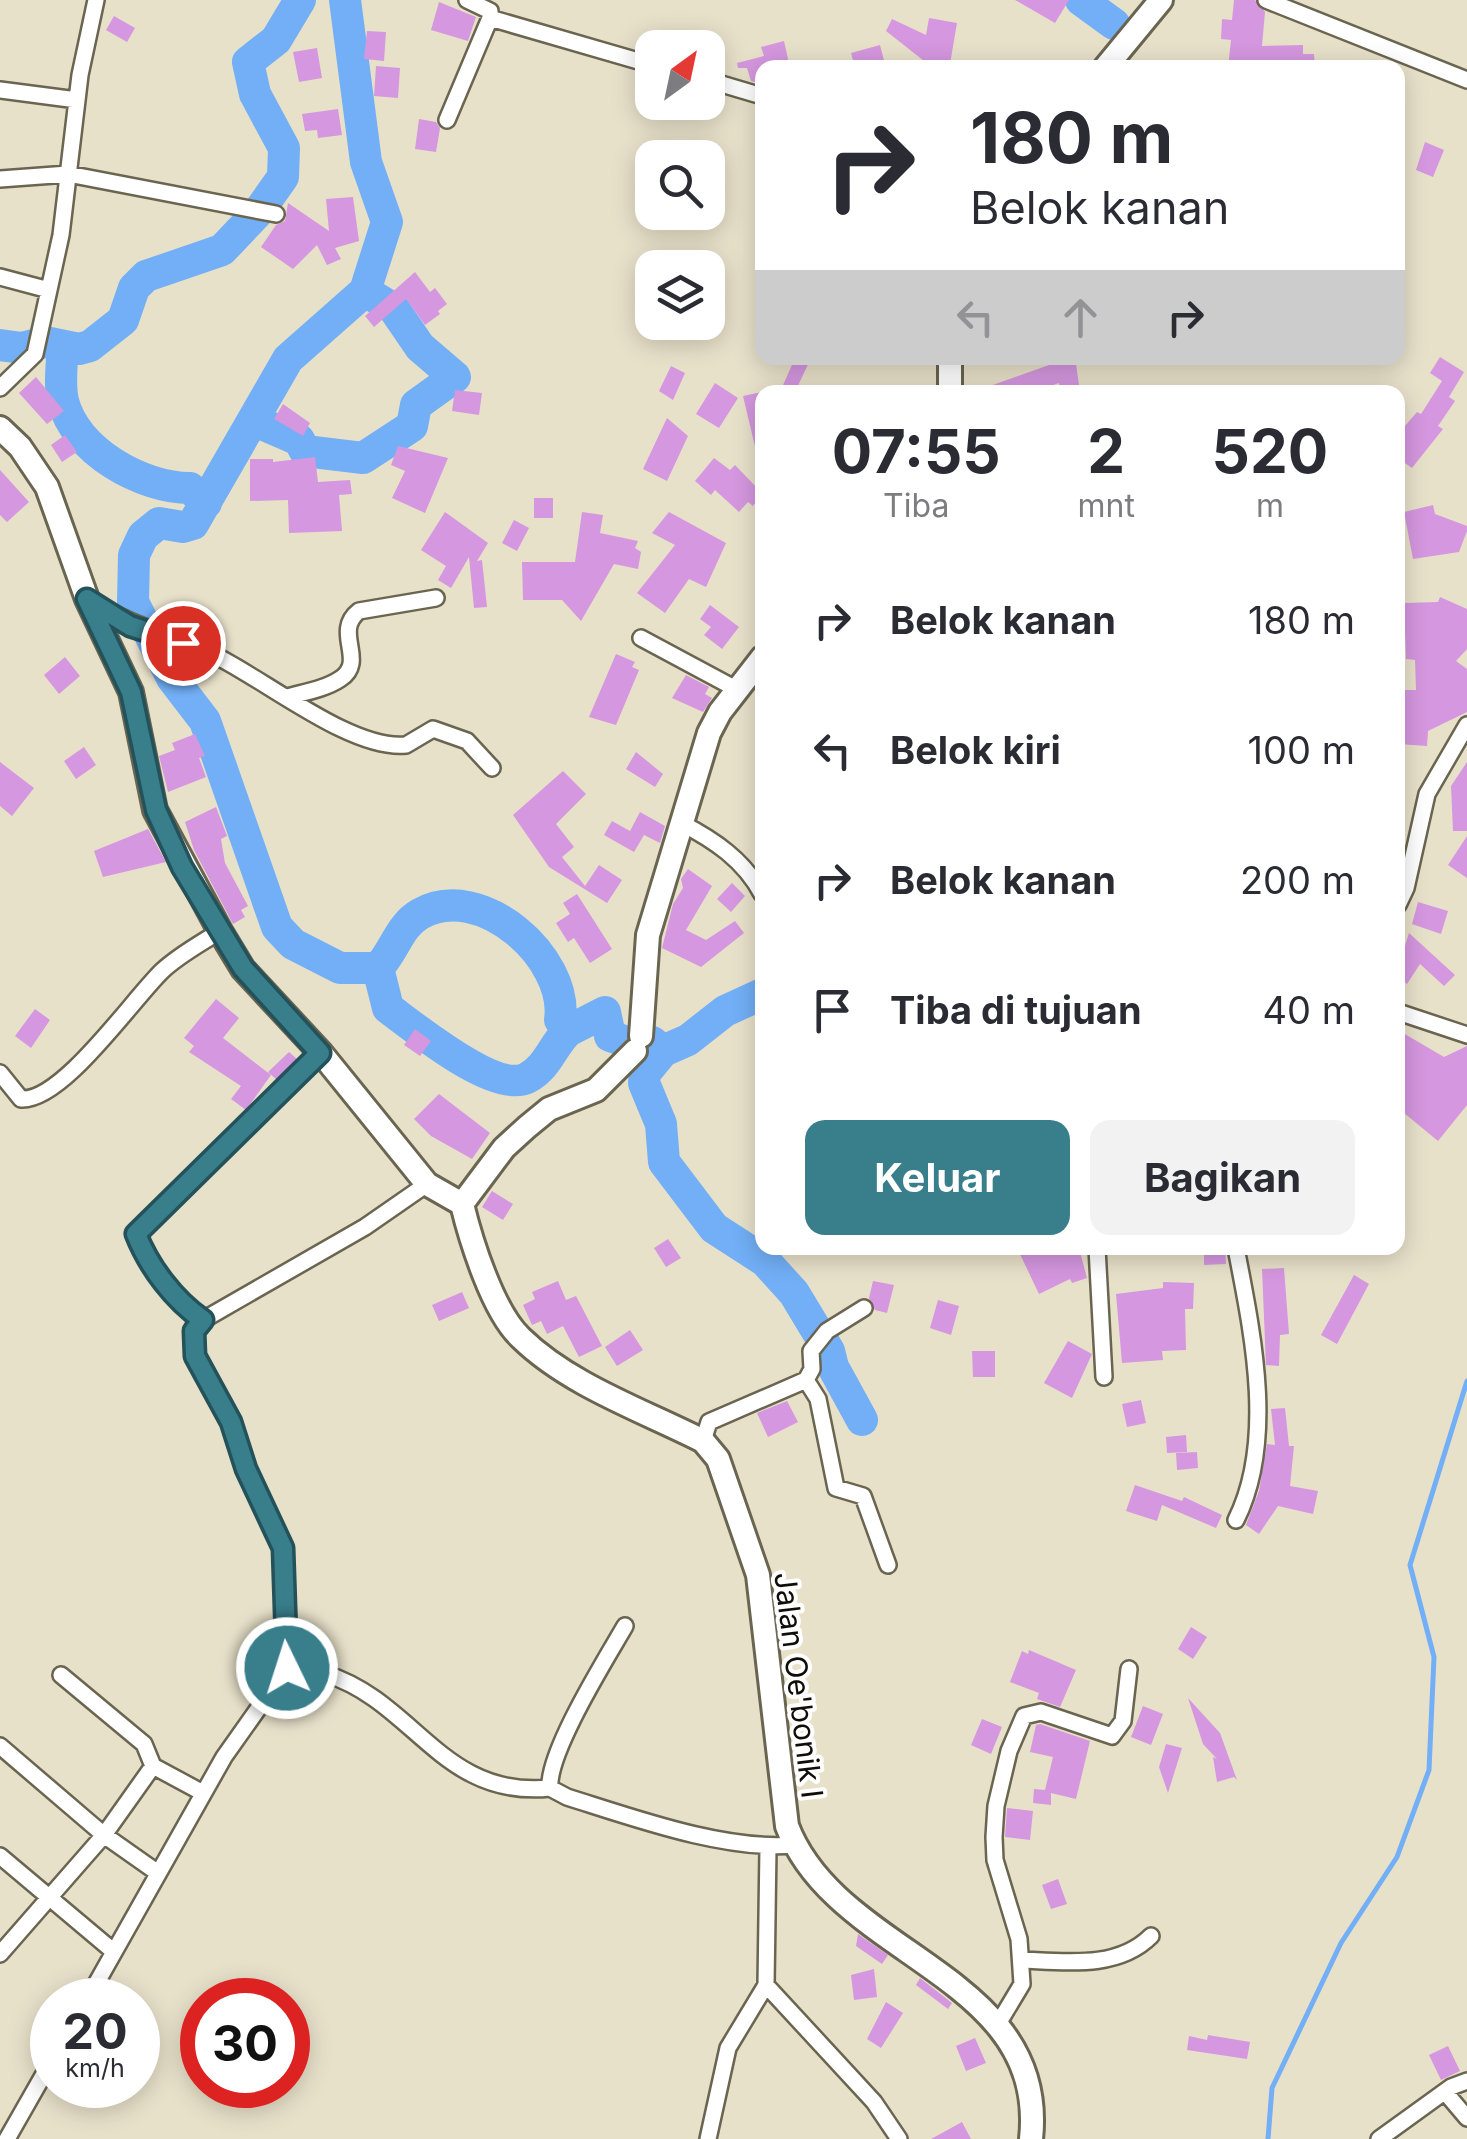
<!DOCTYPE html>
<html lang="id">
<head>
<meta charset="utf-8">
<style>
	body { margin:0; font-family:Inter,sans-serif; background:#f2f2f3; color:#2b2b33; height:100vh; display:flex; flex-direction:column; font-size:38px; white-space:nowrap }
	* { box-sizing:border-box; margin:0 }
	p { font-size:32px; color:#7c7c81 }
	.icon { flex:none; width:55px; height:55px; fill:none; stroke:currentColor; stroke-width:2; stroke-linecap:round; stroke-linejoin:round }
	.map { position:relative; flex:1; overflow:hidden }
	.details { position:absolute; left:755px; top:385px; width:650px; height:870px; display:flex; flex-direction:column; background:#fff; border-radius:20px; box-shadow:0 5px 25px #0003 }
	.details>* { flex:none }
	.banner { position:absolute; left:755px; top:60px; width:650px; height:305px; border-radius:20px; box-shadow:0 5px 25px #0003; background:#fff; color:#2b2b33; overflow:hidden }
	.needle { width:65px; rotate:33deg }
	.buttons { position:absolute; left:635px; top:30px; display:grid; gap:20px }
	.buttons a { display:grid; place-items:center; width:90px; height:90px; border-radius:20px; background:#fff; box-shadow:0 5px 25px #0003; font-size:50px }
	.speed { position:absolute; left:30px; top:1978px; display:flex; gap:20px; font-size:50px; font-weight:700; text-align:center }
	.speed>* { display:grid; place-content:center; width:130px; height:130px; border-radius:50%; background:#fff; box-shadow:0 5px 25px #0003; line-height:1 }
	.speed small { font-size:25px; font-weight:400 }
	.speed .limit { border:15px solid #d22; background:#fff; color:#111 }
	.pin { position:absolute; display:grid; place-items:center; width:85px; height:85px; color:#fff; margin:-42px; border:5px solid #fff; border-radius:50%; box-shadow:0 2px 10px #0007 }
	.me { position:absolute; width:110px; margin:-55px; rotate:356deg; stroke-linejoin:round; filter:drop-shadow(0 0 8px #0008) }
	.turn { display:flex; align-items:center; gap:35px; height:210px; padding:0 50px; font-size:45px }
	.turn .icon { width:130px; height:130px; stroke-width:2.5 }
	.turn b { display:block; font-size:70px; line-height:85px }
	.lanes { display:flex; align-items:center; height:95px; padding:0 50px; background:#0003; justify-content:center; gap:50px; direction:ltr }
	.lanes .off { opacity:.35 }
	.eta { display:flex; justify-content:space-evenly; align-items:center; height:170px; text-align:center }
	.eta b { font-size:60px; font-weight:700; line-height:70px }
	.action { display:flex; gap:20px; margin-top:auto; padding:20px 50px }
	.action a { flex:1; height:115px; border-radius:20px; background:#387e8b; color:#fff; font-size:40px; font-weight:700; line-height:115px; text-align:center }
	.action a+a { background:#f2f2f3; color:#2b2b33 }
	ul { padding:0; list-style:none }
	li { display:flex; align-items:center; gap:30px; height:130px; padding:0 50px }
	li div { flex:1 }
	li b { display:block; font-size:38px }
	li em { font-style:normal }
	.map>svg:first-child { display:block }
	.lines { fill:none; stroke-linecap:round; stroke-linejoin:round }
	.stream { stroke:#72aff6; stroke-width:5 }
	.river { stroke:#72aff6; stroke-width:32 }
	.building { fill:#d597df }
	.street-casing { stroke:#6a6550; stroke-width:20 }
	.secondary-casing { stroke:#6a6550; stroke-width:28 }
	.street { stroke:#fff; stroke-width:15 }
	.secondary { stroke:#fff; stroke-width:22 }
	.route-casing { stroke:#24525a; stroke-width:25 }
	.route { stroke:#387e8b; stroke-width:18 }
	.labels { text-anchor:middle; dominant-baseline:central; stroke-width:8; stroke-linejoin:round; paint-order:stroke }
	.street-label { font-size:30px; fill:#0f0d06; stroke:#fff }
</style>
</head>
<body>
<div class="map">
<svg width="1467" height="2139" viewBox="0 0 1467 2139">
	<rect width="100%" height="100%" fill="#e8e1ca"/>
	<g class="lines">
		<!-- stream -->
		<path class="stream" d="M1268,2139L1272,2088L1341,1943L1397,1857L1429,1770L1434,1657L1410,1565L1467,1381"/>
		<!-- river -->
		<path class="river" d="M345,0L366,162L387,222L365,291L288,359L193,524L183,527L159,523L143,536L134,555L133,602L172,678L205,721L277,927L293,944L340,968H378C394,952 399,926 420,914C480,879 569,958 560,1020L568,1031L605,1012L610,1036L641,1047L652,1042L663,1051L645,1073L644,1083L661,1124L664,1162L714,1228L765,1261L794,1293L829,1351L833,1367L862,1420
			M1081,0L1114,24
			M0,345L22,348L45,342L79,349L90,346L123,320L134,288L146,276L222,250L259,211L283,177L284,148L255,94L248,62L276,40L300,0
			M63,346C62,363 59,384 63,401C75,451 142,488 190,488L206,503
			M253,420L299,440L305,451L363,458L412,426L416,405L455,377L420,347L394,309L365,291
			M378,968L388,1008C414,1027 495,1094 527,1078C548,1067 552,1046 568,1031
			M663,1051L688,1040L725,1011L762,994"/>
	</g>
	<!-- building -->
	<path class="building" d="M1015,0H1069L1055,23Z
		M1234,0H1255L1265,12L1262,46L1303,45V54H1314L1315,68H1228L1231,40L1221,39L1222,19L1232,20Z
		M439,2L476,17L468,41L431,30Z
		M114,16L135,28L127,42L106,30Z
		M929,18L957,23L950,64L933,68L886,31L892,19L926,35Z
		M367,31L386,32L384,61L364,59Z
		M784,41L790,68H762V84L751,81L747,68H738L737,63L764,56L761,47Z
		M880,45L886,68H855L851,53Z
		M317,48L322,78L299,82L293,52Z
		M376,66L400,68L398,98L374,96Z
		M338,109L342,135L318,138L317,130L305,131L302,114Z
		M419,119L436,122L440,128L436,152L415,149Z
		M1425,142L1444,150L1433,177L1416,170Z
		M353,197L359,241L335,248L341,259L327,265L317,245L293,269L261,247L276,225L285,221L288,203L329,231L326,199Z
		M415,272L430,292L435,288L447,304L438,311L440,314L425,325L406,299L374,327L365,316Z
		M1440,357L1464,372L1449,397L1455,401L1438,426L1443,429L1412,468L1398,458V434L1417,412L1421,414L1442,381L1430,373Z
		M795,358H811L795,392H780Z
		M1069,358V365L1076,364L1080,392H1061L1059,383L1032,392H973Z
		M671,366L685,373L673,400L659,391Z
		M36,377L64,411L47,424L19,393Z
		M715,383L738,398L719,428L696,414Z
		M455,390L482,393L479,415L452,411Z
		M762,392V454L757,455L743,396Z
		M283,404L310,423L303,436L274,419Z
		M667,418L688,436L667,481L643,469Z
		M65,435L77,452L62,462L51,445Z
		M398,446L448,458L425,513L392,498L405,471L391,465Z
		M315,457L318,482L350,480L352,494L339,495L342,531L289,533L288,500L250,501V459H273V462Z
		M714,458L730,470L735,465L762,493L753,506L748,502L739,512L715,490L711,495L695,481Z
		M0,470L29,502L7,522L0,515Z
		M534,498H553V518H534Z
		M1433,505L1435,514L1467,526V531L1459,552L1413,559L1404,512Z
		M445,512L488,543L477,561L482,560L487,607L474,608L469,557L451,588L438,580L446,566L421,550Z
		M582,512L603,515L600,533L638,541L635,548L641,552L638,569L614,564L581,621L562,600H523L522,562H575Z
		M669,512L726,543L706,587L689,579L665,613L637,593L675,545L652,533Z
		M514,520L529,528L517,551L502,543Z
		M1440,597L1467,609V649L1456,661L1467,669V712L1428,731L1427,746L1398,744V690H1416L1415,660L1406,659L1404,603L1438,602Z
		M710,605L739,627L722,649L704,635L711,627L700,619Z
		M616,654L635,662L632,667L639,670L616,725L589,717Z
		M65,657L80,676L59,694L44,675Z
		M686,675L709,687L705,694L712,698L703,712L672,698Z
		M195,734L205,756L199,758L206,777L168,792L159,756L175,750L172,743Z
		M84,747L96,765L76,779L64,761Z
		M636,752L663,774L655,787L626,769Z
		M0,762L34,788L12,816L0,806Z
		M1467,762V831H1453L1451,786Z
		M563,771L586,794L556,824L574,847L562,857L585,886L599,865L622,880L607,903L549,867L513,815Z
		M216,807L227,836L221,839L225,863L248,906L241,910L245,917L233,924L194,850L185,822Z
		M640,812L665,826L660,843L644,835L634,852L604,835L612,821L630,831Z
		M148,829L166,862L103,877L94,851Z
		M1467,836V878L1448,865Z
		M688,869L712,886L686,930L706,940L735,921L744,933L701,967L662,948L673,904L683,888L681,879Z
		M732,883L745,896L731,912L717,899Z
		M577,894L612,949L590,963L574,938L568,942L556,923L570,914L563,903Z
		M1418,902L1448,911L1441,934L1412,924Z
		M1409,933L1455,975L1444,986L1420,964L1407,984L1398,977V948L1403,952Z
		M216,999L239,1018L223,1038L271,1075L246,1110L231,1099L241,1086L189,1052L194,1046L184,1038Z
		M35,1009L50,1020L31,1048L15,1036Z
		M415,1029L431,1041L420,1056L404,1045Z
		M1398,1030L1444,1057L1467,1046V1105L1438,1141L1398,1108Z
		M289,1052L298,1060L277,1080L268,1072Z
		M439,1094L490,1133L472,1159L431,1136L414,1119Z
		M492,1191L513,1204L503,1220L482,1207Z
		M668,1239L681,1258L666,1267L654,1248Z
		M1028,1248H1079L1087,1278L1072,1283L1070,1279L1039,1294L1019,1252Z
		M1204,1248H1225L1226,1264L1204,1265Z
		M1284,1268L1289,1334L1280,1335L1279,1366L1266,1365L1262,1269Z
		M1354,1275L1369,1284L1337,1344L1321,1335Z
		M558,1281L566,1300L576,1296L602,1346L579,1357L563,1326L547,1334L541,1321L532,1325L523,1305L535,1299L532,1292Z
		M873,1281L894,1285L887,1313L875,1310L869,1298Z
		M1163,1282L1194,1283L1193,1309H1185L1186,1350L1162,1351L1163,1360L1122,1363L1116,1294L1163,1288Z
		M462,1292L469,1308L439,1321L432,1305Z
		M938,1300L959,1306L951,1335L930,1328Z
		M630,1330L643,1350L617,1366L605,1347Z
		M1068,1341L1092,1354L1072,1398L1044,1383Z
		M972,1351H995V1377H973Z
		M1141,1400L1146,1423L1127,1427L1122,1404Z
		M787,1401L798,1422L768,1437L757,1413Z
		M1285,1408L1289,1446H1294L1290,1486L1318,1491L1313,1514L1278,1506L1259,1534L1246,1525L1259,1491L1267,1444L1275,1445L1271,1409Z
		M1186,1435L1187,1452L1167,1453L1166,1437Z
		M1197,1452L1198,1468L1177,1470L1176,1453Z
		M1135,1485L1182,1501L1184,1497L1222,1515L1216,1528L1162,1505L1157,1521L1126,1511Z
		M1191,1627L1207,1637L1193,1659L1178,1649Z
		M1029,1650L1076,1670L1060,1707L1037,1699L1039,1693L1010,1682L1022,1651L1028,1654Z
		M1188,1698L1220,1733L1237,1780L1234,1777L1217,1782L1213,1757L1217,1759L1203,1744Z
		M1143,1706L1163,1714L1151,1745L1131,1737Z
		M982,1719L1002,1727L991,1754L971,1745Z
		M1040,1724L1090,1741L1076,1799L1051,1793V1805L1033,1803L1034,1789L1045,1790L1053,1757L1030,1752L1036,1725Z
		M1166,1744L1182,1748L1168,1793L1159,1767Z
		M1007,1808L1033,1811L1030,1840L1005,1837Z
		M1058,1879L1067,1904L1051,1909L1042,1885Z
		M858,1934L888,1955L882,1964L856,1946Z
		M874,1969L877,1997L854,2000L851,1975Z
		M920,1978L952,2003L948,2009L916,1985Z
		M886,2002L903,2013L881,2048L867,2039Z
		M1208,2035L1250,2042L1247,2059L1187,2050L1189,2036L1207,2040Z
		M975,2038L986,2063L966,2071L956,2046Z
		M1448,2046L1460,2071L1441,2080L1429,2055Z
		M962,2122L971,2139H931Z"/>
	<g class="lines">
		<defs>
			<path id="street" d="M467,0L490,11V18L652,65
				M1266,0L1467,80
				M708,80L762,96
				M0,90L77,100
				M447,120L490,18
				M0,179L68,174L276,214
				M0,277L49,290
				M0,388L35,354L61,235L80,75L96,0
				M91,601C132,626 162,632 204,650C259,674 349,751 406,745L433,729L467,741L492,768
				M641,638L738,690
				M287,697C305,692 325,689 340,679C368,661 332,632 359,611L436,598
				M681,823C714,840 744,860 762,894
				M1398,905L1406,888L1427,794L1467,725
				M1398,1012L1467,1035
				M0,1073L21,1099C62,1102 132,1000 162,971C179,955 200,944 220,931
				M1097,1248L1104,1377
				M1236,1248C1252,1331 1276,1440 1236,1520
				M203,1320C174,1300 149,1267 136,1234L321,1053
				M806,1380L818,1399L836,1488L863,1496L888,1565
				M703,1441L709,1422L806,1380L812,1369L811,1351L827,1331L864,1308
				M625,1626C606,1659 547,1753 550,1788L567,1797C634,1818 725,1851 794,1845
				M287,1668C299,1670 314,1671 326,1674C415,1702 442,1799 550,1788
				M0,1746L104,1835L158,1873
				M153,1766L203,1793
				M768,1847L766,1985L874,2102L899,2139
				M0,1856L113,1951
				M0,1954L104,1835L153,1766L144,1744L61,1675
				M1023,1960C1067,1962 1118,1969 1151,1936
				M87,2000L224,1757L287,1668L283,1548L246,1469L231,1421L195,1356L193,1331L203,1320L365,1227L427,1184
				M998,2024L1022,1984L1019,1939L995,1860L994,1837L996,1806L1009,1751L1024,1716L1041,1712L1112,1736L1123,1721L1129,1669
				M1445,2092L1467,2118
				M7,2139L52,2060
				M708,2139L728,2048L766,1985
				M1379,2139L1451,2087L1467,2081"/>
			<path id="secondary" d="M1105,68L1161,0
				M950,392V358
				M0,428L20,447L47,487L87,599L131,692L155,810L220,931L243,969L321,1053L427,1184L462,1204
				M641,1036L648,935L709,733L720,712L762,658
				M635,1051L596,1090L549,1109L527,1127L504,1148L462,1204C471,1241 493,1312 521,1338C569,1385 644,1411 703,1441L718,1459L758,1575L787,1826C837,1958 1049,1974 1031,2139"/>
		</defs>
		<!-- street casing -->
		<use href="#street" class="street-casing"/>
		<!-- secondary casing -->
		<use href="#secondary" class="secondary-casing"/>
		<!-- street -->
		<use href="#street" class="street"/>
		<!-- secondary -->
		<use href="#secondary" class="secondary"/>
	</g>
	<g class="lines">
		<defs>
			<path id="route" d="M183,643L130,626L87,599L131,692L156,810L182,867L243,968L320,1053L136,1234C149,1267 174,1300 203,1320L194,1331L195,1356L231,1422L246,1469L283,1548L287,1668"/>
		</defs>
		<!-- route casing -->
		<use href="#route" class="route-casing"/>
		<!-- route -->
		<use href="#route" class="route"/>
	</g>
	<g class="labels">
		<!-- street labels -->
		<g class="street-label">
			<text transform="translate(799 1685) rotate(83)">Jalan Oe'bonik I</text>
		</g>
	</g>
</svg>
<div class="buttons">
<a><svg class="needle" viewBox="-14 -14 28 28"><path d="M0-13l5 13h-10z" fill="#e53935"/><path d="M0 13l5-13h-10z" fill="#7c7c81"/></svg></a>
<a><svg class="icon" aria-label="search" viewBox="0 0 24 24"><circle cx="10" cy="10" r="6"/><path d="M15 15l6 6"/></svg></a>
<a><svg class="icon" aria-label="layers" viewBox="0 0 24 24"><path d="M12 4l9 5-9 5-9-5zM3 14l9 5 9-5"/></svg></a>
</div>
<div class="speed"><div>20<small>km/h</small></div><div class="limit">30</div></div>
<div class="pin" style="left:183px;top:643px;background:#d93025"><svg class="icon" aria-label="arrive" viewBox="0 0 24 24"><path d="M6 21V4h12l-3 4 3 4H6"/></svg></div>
<svg class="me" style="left:287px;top:1668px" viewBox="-20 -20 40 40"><circle r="17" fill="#387e8b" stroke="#fff" stroke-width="3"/><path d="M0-11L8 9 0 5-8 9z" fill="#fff"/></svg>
<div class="banner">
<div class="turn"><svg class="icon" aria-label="right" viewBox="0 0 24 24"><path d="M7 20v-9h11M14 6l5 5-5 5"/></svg><div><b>180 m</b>Belok kanan</div></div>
<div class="lanes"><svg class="icon off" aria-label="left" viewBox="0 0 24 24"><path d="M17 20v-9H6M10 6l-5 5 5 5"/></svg><svg class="icon off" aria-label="ahead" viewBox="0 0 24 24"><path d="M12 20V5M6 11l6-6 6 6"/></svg><svg class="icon" aria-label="right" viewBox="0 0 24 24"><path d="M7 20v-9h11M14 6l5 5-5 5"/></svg></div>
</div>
<section class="details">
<div class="eta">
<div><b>07:55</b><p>Tiba</p></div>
<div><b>2</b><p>mnt</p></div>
<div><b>520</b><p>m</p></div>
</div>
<ul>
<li><svg class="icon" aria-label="right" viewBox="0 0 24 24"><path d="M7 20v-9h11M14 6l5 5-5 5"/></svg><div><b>Belok kanan</b></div><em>180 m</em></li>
<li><svg class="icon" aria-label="left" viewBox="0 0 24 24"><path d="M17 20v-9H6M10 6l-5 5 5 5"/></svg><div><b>Belok kiri</b></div><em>100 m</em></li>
<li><svg class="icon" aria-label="right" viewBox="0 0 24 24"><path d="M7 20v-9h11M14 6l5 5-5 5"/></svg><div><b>Belok kanan</b></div><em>200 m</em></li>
<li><svg class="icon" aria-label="arrive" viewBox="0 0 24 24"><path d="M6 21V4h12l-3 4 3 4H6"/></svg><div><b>Tiba di tujuan</b></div><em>40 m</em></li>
</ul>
<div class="action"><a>Keluar</a><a>Bagikan</a></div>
</section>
</div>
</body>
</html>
